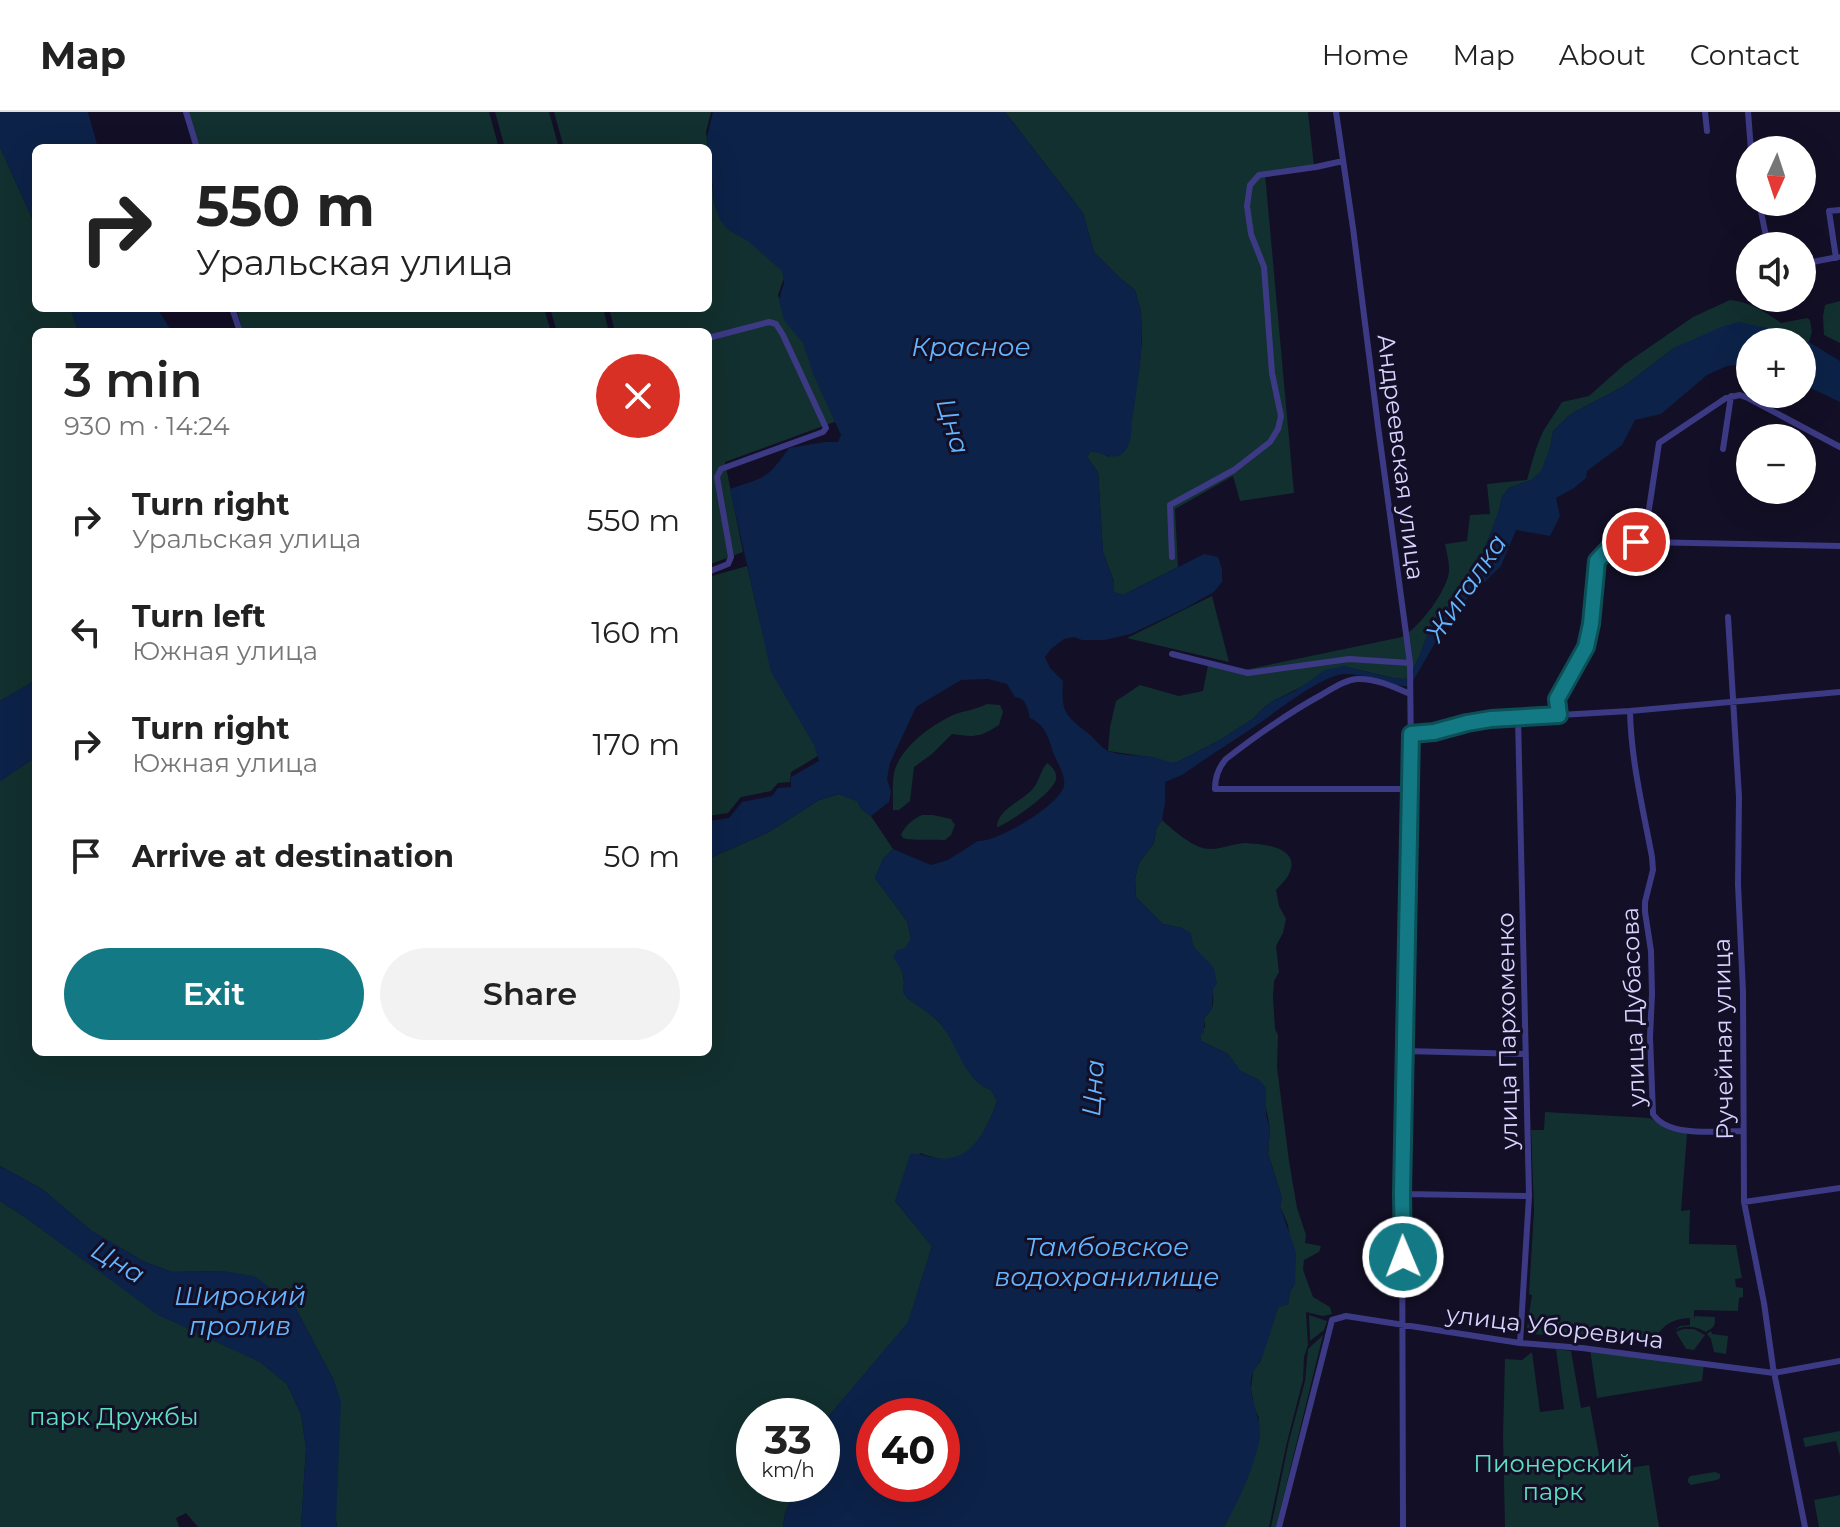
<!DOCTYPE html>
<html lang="en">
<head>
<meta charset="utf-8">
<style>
	body { margin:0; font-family:Montserrat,sans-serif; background:#f2f2f2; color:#222; height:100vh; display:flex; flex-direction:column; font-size:30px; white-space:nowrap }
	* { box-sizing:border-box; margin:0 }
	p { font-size:26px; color:#767676 }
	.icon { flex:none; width:44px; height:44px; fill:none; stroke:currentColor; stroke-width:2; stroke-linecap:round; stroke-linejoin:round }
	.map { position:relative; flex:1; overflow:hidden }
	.sheet { position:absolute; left:32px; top:216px; width:680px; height:728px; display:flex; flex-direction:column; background:#fff; border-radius:12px; box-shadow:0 8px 32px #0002 }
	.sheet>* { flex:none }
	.banner { position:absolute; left:32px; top:32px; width:680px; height:168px; border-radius:12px; box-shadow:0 8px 32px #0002; background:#fff; color:#222; overflow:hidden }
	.needle { width:52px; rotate:183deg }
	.fabs { position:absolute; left:1736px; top:24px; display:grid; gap:16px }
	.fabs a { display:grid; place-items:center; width:80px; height:80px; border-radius:50%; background:#fff; box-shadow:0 8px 32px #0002; font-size:40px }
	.speed { position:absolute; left:736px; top:1286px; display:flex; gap:16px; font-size:40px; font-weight:700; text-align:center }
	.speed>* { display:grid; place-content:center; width:104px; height:104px; border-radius:50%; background:#fff; box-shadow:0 8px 32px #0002; line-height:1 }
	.speed small { font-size:20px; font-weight:400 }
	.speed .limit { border:12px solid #d22; background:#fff; color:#111 }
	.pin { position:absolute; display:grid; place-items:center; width:68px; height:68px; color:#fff; margin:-34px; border:4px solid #fff; border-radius:50%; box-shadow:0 2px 8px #0007 }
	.me { position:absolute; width:88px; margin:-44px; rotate:359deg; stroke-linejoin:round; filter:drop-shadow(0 0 6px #0008) }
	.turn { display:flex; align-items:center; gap:28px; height:168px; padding:0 32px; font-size:36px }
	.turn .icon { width:104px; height:104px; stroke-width:2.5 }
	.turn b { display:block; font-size:56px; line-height:68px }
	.round { display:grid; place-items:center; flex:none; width:84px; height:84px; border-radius:42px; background:#f2f2f2 }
	.headline { display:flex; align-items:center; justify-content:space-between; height:136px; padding:0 32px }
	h1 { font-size:48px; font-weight:600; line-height:60px }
	.button { display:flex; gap:16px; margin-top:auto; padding:16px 32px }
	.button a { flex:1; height:92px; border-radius:48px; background:#137a85; color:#fff; font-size:32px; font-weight:600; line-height:92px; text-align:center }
	.button a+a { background:#f2f2f2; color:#222 }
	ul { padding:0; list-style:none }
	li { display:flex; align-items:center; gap:24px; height:112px; padding:0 32px }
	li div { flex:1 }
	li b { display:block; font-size:30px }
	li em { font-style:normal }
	header { display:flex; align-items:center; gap:48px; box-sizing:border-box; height:112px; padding:0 40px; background:#fff; border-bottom:2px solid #e0e0e0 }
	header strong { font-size:38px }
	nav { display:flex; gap:44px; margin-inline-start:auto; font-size:28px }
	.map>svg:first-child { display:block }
	.green { fill:#12302f }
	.water { fill:#0c2248; fill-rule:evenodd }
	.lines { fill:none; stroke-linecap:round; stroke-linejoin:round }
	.minor { stroke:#3d3a85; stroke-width:6 }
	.route-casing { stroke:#0c4f56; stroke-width:20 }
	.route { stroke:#137a85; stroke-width:14 }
	.labels { text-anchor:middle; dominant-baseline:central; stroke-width:6; stroke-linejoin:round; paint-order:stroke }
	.street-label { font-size:24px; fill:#d9d4ff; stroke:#130f26 }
	.park-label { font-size:24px; fill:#5fe0c0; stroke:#130f26 }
	.water-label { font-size:26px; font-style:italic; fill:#62b6ff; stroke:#130f26 }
</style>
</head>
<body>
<header>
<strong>Map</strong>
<nav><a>Home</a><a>Map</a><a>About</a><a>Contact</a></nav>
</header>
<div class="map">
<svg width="1840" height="1415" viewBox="0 0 1840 1415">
	<rect width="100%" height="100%" fill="#130f26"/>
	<!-- green -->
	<path class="green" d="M188,0H489L499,36H199Z
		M495,0H549L559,36H505Z
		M554,0H711L706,20L708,36H564Z
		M1005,0H1308L1314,54L1265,62L1294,381L1240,389L1233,364L1175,397L1178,455L1123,483L1114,480V470L1103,440L1098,360L1087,345L1090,340C1098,339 1103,341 1109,345L1139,260L1142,227L1141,200L1135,178L1122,168L1094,140L1083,101Z
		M0,35L36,115V196H70L79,220H36V568L0,589Z
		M708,37L714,90L719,103L781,154L784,166L778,183L784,203L797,217L837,309L725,350L743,440L708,453V220H615L609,196H708Z
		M1730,188C1749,190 1766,200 1781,211L1807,206L1810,208L1812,220L1809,230L1802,232V230H1798L1770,217L1674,236L1624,274L1571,302L1553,319L1550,336L1542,359L1531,368L1509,376L1502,385L1499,399L1482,443L1467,471L1448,494L1432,509L1420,543L1410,564L1404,567L1393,566L1343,554L1273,589L1262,597L1254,606L1220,628L1177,650L1170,652L1156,646L1108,639L1110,615L1116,589L1140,573L1179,584L1203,579L1208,553L1244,558L1402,525C1418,517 1449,477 1449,458C1449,450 1447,441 1445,432L1467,429L1470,403L1490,402L1487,372L1527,368C1532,351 1536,333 1544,318C1550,308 1556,300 1562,290L1589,284L1625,252L1693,205Z
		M1840,189V231L1824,223L1823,204L1825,193Z
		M236,196H544L551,220H243Z
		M550,196H603L609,220H557Z
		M747,454L760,510L813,628L818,644L791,660L790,670L778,671L771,679L741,685L728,701L708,704V465Z
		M1212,484L1229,550L1127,526Z
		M987,592L1000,593L1003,600L999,613C979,626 975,625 952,622L932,642L914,655L910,689L899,698H893C893,686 892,673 894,661C899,637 930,614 951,604C962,599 975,598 987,592Z
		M36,645V940H708V747L769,720L819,688L839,682L857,689L862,698L871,704L893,737L883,747L875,766L907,809L911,827C898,846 903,865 907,886C921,896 936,904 946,919C960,939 967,969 991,978L997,989C990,1008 979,1038 958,1046C946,1050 931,1045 920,1041L895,1089L932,1134L908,1211L828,1305L822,1319V1304H754V1372H798L785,1401L783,1415H337L336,1409L334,1269L294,1193L223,1159L172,1160L145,1150L93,1120L42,1077L0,1054V669Z
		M1047,651C1052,655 1057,659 1056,667C1054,680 1010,711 997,715C997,699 1019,690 1031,679C1039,671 1040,659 1047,651Z
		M922,703H933L951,707L955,713L951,723L945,728C934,727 910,729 903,726L901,723C906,712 912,708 922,703Z
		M1162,708C1172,717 1190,733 1203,736C1217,740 1232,731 1246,731C1262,732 1304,735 1288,764C1285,769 1280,773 1276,778L1279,794L1286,807L1283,821L1276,834L1279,860L1274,869L1273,885L1275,917L1278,923L1277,955L1289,1049L1297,1096L1306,1123L1305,1131L1321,1134L1319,1140L1304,1148L1303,1158L1313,1185L1330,1195L1332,1202L1323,1204L1306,1200L1308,1233L1304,1245L1303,1268L1287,1330L1269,1415H1224L1253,1350L1259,1306L1254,1295L1251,1277L1253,1259L1260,1250L1278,1195L1288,1192L1290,1180L1295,1171L1288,1113L1280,1094L1282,1086L1268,1041L1270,1016L1261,971L1259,968L1240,959L1228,942L1201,929L1200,923L1205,915L1204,906C1206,904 1211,898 1212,896C1219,874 1194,834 1182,816L1163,812L1136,785L1135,767L1139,751L1154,731L1156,717Z
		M1545,1000L1650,1006L1660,1012L1687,1022L1681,1099L1690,1098L1689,1132L1736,1133L1742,1166L1735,1167L1736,1175L1743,1176V1185L1739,1186L1738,1199L1694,1198V1207L1695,1204L1715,1205C1715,1215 1714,1215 1706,1220C1696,1214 1686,1212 1675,1218L1680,1214L1690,1213V1206C1672,1207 1662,1213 1654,1229L1529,1222L1527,1216L1532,1183L1529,1182L1534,1098L1531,1018H1544Z
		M0,1089L25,1105L92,1154L188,1216L260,1250L287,1272L301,1302L306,1336L301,1415H198L186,1401L176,1406L179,1415H0Z
		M1309,1203L1327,1209L1324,1218L1310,1229Z
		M1683,1217H1694L1705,1223L1694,1238L1686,1237L1676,1220Z
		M1711,1219L1712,1222L1728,1224L1726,1242L1714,1240L1711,1227L1707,1222Z
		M1323,1223L1276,1415H1271L1289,1329L1305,1269L1308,1237Z
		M1556,1237L1571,1239L1581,1296L1590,1294L1602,1360L1649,1353L1659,1415H1505L1503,1323L1505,1247L1522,1248L1532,1240L1540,1300L1564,1297Z
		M1590,1237L1704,1252L1702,1269L1597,1286Z
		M1840,1319V1344L1836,1329L1805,1335L1803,1326Z
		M1715,1360L1720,1362V1366L1717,1368L1691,1373L1688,1370V1367L1690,1364Z
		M1840,1383V1415H1819L1814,1388Z"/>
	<!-- water -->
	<path class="water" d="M0,0H88L98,36H36V115L0,35Z
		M713,0H1005L1083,101L1094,140L1122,168L1135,178C1137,186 1140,194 1141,202C1144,238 1137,274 1132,309C1131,316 1132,327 1128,334C1127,337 1123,341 1120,343C1112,348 1100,339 1090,340L1087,345L1098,360L1103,440L1114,471V480L1123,483L1204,442L1218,445L1222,457V470L1214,480L1184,497L1131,522L1104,528H1082L1074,525L1064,527L1051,537L1045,545L1050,556L1063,569C1061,601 1065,603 1089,622C1095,627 1101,636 1108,639C1120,644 1140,643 1153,645C1163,647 1168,652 1177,650L1220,628L1254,606L1262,597L1273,589L1295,579L1325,558L1343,554L1393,566L1404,567L1410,564L1420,543L1432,509L1448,494L1467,471L1482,443L1499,399L1502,385L1509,376L1531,368L1541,359L1550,336L1553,319L1571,302L1624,274L1674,236L1721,215L1739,210L1771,217L1798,230H1750V252L1727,254L1707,263L1661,302L1635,308L1622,333L1587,359L1586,366L1574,376L1556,386L1560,404L1550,424L1516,418L1501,454L1466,488L1449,507L1410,574C1392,576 1366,561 1344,562C1320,564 1275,601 1254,615C1230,631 1206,646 1182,663L1165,670V691L1162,708L1156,717L1154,731L1139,751L1135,767L1136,785L1163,812L1182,816L1191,821L1193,834L1214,856L1217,871L1213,877L1212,897L1204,906V921L1200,923L1201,929L1228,942L1240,958L1259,968L1266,975V1003L1270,1016L1268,1041L1282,1086L1280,1094L1296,1141L1295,1171L1290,1180L1288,1192L1278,1195C1272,1213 1268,1232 1260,1249C1258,1253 1255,1256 1253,1260C1245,1281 1260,1300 1260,1321C1259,1346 1237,1393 1224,1415H783L785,1401L798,1372H822V1319L828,1305L908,1210L932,1134L895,1089L910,1042C921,1041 926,1045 936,1046C971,1052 987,1017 997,989L991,978C962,968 958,930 938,909C931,901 906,889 903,880C902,876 904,872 904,868C903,859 898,852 893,845L897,838L905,836L911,827L907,809L875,766L883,747L893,737L931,753L948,748L978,729C997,730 1059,694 1064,674C1066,663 1057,651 1053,640C1048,624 1045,613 1030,606C1027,595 1027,587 1015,585L1007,572L988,567L961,568L916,595L890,651L887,667L891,680L889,690L871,704L862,698L857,689L838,682L819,688L769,720L708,747V709L729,706L742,690L772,684L778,676L791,675V665L819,649L814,633L771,560L730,377C766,365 767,367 789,336L825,330H838L841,323L813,262L803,231L784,208L779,188L784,171L782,159L748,129L728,118L720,108L715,95L707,25ZM874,1304H942V1372H874Z
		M70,196H157L172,220H79Z
		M1809,230L1840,249V290L1802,272V232Z
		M36,568V645L0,669V589Z
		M0,1054L42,1077L93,1120L145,1150L172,1160L223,1159L254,1164L294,1193L334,1269L341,1289L336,1409L337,1415H301L306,1336L301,1302L287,1272L260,1250L158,1203L25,1105L0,1089Z"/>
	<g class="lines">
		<!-- minor -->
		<path class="minor" d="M186,0L197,36
			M1336,0L1353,116L1378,314L1410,551L1411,650L1402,1082L1403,1415
			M1705,0L1707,19
			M1748,0L1751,38
			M1759,90L1768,134
			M1836,146L1829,99L1840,98
			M1802,152L1838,145
			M232,196L240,220
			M708,226L769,210L776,212L783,223L826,316L823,320L721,357L717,365L718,371L731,445L728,452L708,460
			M1723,337L1731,284
			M1644,430L1659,331L1726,286L1740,283L1748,286L1840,335
			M1172,445L1170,393L1234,358L1270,330L1278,317L1281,304L1272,261L1264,155L1251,122L1247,94L1250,73L1259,63L1316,55L1343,49
			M1728,505L1739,685L1738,772L1743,880L1744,1090L1764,1191L1773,1255L1805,1415
			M1172,542L1248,561L1349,547L1410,551
			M1410,582C1394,575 1375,566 1357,567C1345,568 1333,576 1323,582C1288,601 1257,623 1226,647C1218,656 1215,665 1215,677H1410
			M1630,599C1631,648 1643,697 1652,745L1653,758L1645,790V800L1651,839L1652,882L1650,925L1653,1002C1668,1026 1717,1019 1742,1019
			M1559,603L1557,587L1586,535L1591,512L1597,449L1607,437L1616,432L1644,430L1840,434
			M1518,606L1529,1084L1520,1231
			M1411,622L1434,620L1467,611L1491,607L1630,599L1840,580
			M1405,939L1524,942
			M1402,1082L1529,1084
			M1744,1090L1840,1076
			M1279,1415L1332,1208L1346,1204L1520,1231L1582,1236L1774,1261L1840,1249"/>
	</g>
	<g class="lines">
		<defs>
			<path id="route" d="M1403,1145L1402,1082L1411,622L1434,620L1467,611L1491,607L1559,603L1557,587L1586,535L1591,512L1597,449L1610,435L1620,431L1636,430"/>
		</defs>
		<!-- route casing -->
		<use href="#route" class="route-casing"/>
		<!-- route -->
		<use href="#route" class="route"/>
	</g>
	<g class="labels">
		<!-- street labels -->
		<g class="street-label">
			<text transform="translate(1401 345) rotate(83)">Андреевская улица</text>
			<text transform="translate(1633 895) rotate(-92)">улица Дубасова</text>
			<text transform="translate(1507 919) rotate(-91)">улица Пархоменко</text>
			<text transform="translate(1723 927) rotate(-91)">Ручейная улица</text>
			<text transform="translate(1555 1215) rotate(7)">улица Уборевича</text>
		</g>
		<!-- park labels -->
		<g class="park-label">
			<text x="114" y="1304">парк Дружбы</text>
			<text x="1553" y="1351">Пионерский<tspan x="1553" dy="28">парк</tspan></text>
		</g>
		<!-- water labels -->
		<g class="water-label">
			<text x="971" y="235">Красное</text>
			<text transform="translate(953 314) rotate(73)">Цна</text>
			<text transform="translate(1466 476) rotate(-56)">Жигалка</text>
			<text transform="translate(1093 976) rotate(-86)">Цна</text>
			<text x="1107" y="1135">Тамбовское<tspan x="1107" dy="30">водохранилище</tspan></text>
			<text transform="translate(118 1150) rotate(31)">Цна</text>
			<text x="240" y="1184">Широкий<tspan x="240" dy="30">пролив</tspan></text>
		</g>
	</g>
</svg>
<div class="fabs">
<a><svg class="needle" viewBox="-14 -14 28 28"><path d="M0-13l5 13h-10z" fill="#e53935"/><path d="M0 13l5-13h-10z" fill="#767676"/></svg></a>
<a><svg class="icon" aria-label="sound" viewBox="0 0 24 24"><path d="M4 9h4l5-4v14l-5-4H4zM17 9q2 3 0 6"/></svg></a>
<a>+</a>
<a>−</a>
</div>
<div class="speed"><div>33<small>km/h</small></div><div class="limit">40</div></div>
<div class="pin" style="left:1636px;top:430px;background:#d93025"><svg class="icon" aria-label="arrive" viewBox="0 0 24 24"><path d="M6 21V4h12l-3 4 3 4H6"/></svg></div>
<svg class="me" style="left:1403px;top:1145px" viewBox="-20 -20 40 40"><circle r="17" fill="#137a85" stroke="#fff" stroke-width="3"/><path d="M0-11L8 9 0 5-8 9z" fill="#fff"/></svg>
<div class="banner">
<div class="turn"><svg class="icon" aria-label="right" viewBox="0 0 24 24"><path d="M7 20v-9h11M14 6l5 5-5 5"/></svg><div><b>550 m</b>Уральская улица</div></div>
</div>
<section class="sheet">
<div class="headline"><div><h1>3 min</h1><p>930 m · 14:24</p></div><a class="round" style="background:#d93025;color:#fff"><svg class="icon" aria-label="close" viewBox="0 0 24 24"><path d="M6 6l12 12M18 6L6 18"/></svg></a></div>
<ul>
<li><svg class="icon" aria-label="right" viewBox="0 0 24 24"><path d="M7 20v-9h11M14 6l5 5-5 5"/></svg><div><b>Turn right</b><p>Уральская улица</p></div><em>550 m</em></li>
<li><svg class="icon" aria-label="left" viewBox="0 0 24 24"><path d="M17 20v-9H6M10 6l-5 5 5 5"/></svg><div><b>Turn left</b><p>Южная улица</p></div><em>160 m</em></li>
<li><svg class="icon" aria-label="right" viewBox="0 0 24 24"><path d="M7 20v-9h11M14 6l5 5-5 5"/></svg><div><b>Turn right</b><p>Южная улица</p></div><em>170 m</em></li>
<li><svg class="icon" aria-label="arrive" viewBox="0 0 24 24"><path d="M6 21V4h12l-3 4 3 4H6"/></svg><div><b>Arrive at destination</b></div><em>50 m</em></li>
</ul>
<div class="button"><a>Exit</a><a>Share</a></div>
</section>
</div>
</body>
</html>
